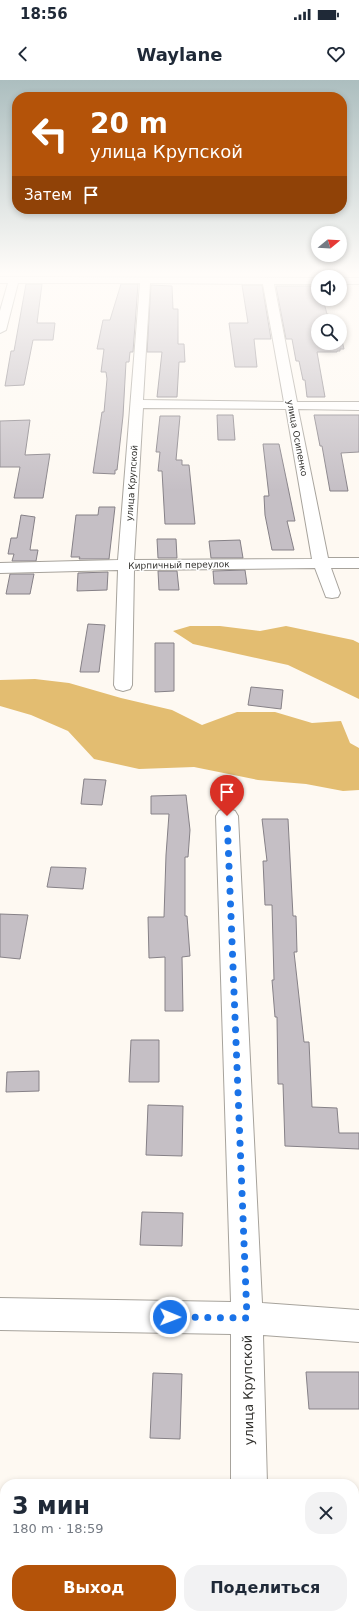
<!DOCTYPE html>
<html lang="ru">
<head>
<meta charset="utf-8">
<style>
	body { margin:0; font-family:"DejaVu Sans",sans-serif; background:#f2f2f3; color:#1f2937; height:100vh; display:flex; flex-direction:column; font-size:15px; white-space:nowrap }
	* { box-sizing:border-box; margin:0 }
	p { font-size:13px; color:#747a83 }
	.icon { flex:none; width:22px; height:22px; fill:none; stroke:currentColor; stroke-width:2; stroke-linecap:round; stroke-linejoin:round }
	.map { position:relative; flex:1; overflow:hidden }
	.sheet { position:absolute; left:0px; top:1399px; width:359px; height:140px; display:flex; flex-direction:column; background:#fff; border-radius:16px 16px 0 0; box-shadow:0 2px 6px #0003 }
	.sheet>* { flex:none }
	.hud { position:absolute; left:12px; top:12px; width:335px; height:122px; border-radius:16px; box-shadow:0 2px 6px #0003; background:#b45309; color:#fff; overflow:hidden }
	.needle { width:26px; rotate:72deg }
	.buttons { position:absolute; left:311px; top:146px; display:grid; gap:8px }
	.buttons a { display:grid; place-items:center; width:36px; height:36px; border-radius:50%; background:#fff; box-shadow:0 2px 6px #0003; font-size:20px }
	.pin { position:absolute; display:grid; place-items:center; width:34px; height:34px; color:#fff; margin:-41px -17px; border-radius:50% 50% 50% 0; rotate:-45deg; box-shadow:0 0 4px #0007 }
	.pin .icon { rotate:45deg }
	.me { position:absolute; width:44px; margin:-22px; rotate:91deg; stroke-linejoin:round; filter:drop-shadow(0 0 3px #0008) }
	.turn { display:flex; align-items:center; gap:14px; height:84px; padding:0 12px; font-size:18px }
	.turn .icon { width:52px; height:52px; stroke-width:2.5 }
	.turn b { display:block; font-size:28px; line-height:34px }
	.then { display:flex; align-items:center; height:38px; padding:0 12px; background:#0003; gap:8px; font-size:15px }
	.round { display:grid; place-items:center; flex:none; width:42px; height:42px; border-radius:16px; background:#f2f2f3 }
	.headline { display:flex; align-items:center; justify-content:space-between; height:68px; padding:0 12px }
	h1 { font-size:24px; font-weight:800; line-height:30px }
	.primary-button { display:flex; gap:8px; margin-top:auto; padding:8px 12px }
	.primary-button a { flex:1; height:46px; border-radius:16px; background:#b45309; color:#fff; font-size:16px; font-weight:800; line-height:46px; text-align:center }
	.primary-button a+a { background:#f2f2f3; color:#1f2937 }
	.status { display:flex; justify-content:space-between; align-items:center; height:28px; padding:0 20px; background:#fff; direction:ltr }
	.status svg { height:11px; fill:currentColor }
	header { display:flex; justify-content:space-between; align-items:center; height:52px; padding:0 12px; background:#fff; font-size:18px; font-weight:800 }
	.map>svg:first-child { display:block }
	.forest { fill:#e3bd71 }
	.building { fill:#c5bfc5; stroke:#868187 }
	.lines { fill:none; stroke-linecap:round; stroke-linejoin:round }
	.minor-casing { stroke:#a7a39c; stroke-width:2 }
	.minor { fill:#fff; fill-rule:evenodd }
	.route { stroke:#1a73e8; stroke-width:7; stroke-dasharray:0 12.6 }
	.labels { text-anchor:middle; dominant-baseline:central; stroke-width:3; stroke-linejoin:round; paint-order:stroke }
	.far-street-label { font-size:9px; fill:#343330; stroke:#fff }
	.near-street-label { font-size:13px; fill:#343330; stroke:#fff }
</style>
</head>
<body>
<div class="status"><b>18:56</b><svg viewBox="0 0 49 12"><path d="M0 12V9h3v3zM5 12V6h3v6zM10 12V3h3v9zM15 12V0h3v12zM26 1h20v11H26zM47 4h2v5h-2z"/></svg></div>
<header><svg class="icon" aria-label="back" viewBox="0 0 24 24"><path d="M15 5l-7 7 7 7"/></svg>Waylane<svg class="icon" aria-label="heart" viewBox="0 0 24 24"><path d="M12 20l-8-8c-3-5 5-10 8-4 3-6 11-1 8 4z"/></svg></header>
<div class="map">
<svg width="359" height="1539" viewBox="0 0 359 1539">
	<rect width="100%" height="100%" fill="#fef9f2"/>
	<!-- forest -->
	<path class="forest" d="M190,546H220L260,551L286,546L353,560L359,563V619L288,585L193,564L173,551Z
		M35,599L69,603L121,618L172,630L202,645L237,632H275L312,643L341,641L350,663L359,668V710L343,711L306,704L258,700L194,687L139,689L94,679L68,651L31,635L0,626V600Z"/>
	<!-- building -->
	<path class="building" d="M26,204H42L37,243H55L53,260H33L24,305L5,306L11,271H14Z
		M121,204H138L133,272H130L129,282H126L123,336L117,390H115V394L93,393L102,332H104L107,299L106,292H101L104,269H97L103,240H110Z
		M151,205L172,206L173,229H178V264H184L185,282H179L177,317H157L162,272H147Z
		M242,205H262L271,259H254L257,287H235L229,243H248Z
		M276,206H318V219H323L327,234L336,236L337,241H318V263H340V252L344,269H340V271H337V272H317L325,317H307L305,300H303L299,281H296L292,259H286Z
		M217,335H233L235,360H218Z
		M314,335H359V372L341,373L348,411H330L322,366H320Z
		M160,336H180L176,380H182V385H189L195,444H165L162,391H158L160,372H156Z
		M30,340L25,375L50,374L43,418H14L20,387H0V341Z
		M263,364H279L295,441H287L294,470H272L265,435L264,416H269Z
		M99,427H115L109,479H79L80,477H71L76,435H98Z
		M21,435L35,437L30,470H38L36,481H12L14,474H8L11,458H17Z
		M157,459H176L177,478H158Z
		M240,460L243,478H211L209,461Z
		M245,490L247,504H214L213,491Z
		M158,491H177L179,510H159Z
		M108,492L107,510L77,511L78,493Z
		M10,494H34L30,514H6Z
		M88,544L105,545L99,592H80Z
		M155,563H174V611L155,612Z
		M251,607L283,610L281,629L248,625Z
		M84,699L106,700L102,725L81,724Z
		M186,715L190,750L188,777H185V836H187L190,876L182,877L183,931H165V877L149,878L148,837H164L166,775L169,734H151V716Z
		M262,739H288L293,836H296L297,872H294L304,962H309L312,1027L337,1028L339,1053H359V1069L285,1066L283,1004H278L277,937H275L272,900H274L272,825H265L263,781H267Z
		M51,787L86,788L83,809L47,807Z
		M0,834L28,835L20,879L0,877Z
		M131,960H159V1002H129Z
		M39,991V1011L6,1012L7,992Z
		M148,1025L183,1026L182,1076L146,1075Z
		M142,1132L183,1133L182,1166L140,1165Z
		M306,1292H359V1329H309Z
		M153,1293L182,1294L180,1359L150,1358Z"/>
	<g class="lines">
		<defs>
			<path id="minor" d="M0,197L318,198V204H274L297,322H359V330L298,329L328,478H359V488H331L340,513L338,517L332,518L326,517L315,488L134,490L132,605L130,609L123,611L116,609L114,605L118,490L0,493V483L118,480L140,203H18L6,250L0,253V231L8,203H0ZM150,203L263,204L284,322L143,320ZM143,328L286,329L312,479L134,480Z
				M340,198H359V204H340Z
				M227,728L235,731L238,736L262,1223L359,1230V1262L263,1255L267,1404H231V1254L0,1250V1218L231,1222L216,736L219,731Z
				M232,1534H270V1539H232Z"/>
		</defs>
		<!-- minor casing -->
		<use href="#minor" class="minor-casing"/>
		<!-- minor -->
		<use href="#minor" class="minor"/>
	</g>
	<!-- sky -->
	<linearGradient id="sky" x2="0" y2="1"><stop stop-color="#acbebf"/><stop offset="0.47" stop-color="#fffcf9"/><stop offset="1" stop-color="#fffcf9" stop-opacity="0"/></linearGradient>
	<rect width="359" height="411" fill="url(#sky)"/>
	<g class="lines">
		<!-- route -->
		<path class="route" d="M170,1237L247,1238L227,736"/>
	</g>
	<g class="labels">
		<!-- far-street labels -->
		<g class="far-street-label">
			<text transform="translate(297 358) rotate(79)">улица Осипенко</text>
			<text transform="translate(132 403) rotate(-86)">улица Крупской</text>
			<text transform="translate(179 485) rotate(-1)">Кирпичный переулок</text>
		</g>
		<!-- near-street labels -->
		<g class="near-street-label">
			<text transform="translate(248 1310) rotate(-91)">улица Крупской</text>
		</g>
	</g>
</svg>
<div class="buttons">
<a><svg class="needle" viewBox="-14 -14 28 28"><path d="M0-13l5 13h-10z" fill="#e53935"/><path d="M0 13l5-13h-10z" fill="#747a83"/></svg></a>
<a><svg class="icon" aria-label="sound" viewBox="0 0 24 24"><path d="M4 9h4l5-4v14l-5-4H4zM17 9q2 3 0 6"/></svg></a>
<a><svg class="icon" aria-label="search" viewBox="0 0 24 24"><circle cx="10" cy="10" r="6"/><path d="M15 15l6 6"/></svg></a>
</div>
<div class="pin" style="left:227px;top:736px;background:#d93025"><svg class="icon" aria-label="arrive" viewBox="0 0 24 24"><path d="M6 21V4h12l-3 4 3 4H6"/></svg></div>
<svg class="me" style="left:170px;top:1237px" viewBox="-20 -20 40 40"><circle r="17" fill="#1a73e8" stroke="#fff" stroke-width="3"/><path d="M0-11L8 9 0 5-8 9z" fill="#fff"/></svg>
<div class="hud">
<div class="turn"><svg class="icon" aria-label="left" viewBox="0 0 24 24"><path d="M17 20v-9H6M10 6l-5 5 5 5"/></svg><div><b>20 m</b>улица Крупской</div></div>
<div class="then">Затем<svg class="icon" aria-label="arrive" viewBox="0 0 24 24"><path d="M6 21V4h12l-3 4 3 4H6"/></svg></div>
</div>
<section class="sheet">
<div class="headline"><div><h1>3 мин</h1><p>180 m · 18:59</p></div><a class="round"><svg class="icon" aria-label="close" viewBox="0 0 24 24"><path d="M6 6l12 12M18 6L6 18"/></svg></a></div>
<div class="primary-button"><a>Выход</a><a>Поделиться</a></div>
</section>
</div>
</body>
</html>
